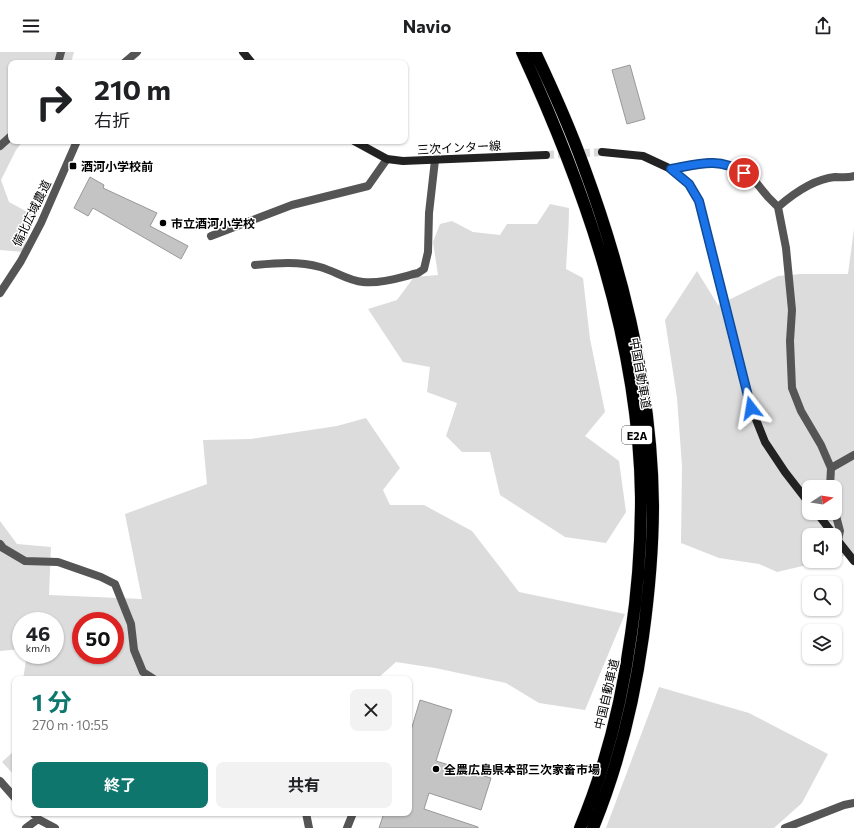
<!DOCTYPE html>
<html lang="ja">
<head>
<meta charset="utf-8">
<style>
	body { margin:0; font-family:Commissioner,"Noto Sans JP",sans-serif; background:#f2f2f2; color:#202124; height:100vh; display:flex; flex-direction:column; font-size:15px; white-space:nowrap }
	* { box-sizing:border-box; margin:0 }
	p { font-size:13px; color:#757577 }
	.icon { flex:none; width:22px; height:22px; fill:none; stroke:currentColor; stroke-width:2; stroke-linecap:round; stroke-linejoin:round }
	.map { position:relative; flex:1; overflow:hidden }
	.panel { position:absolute; left:12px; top:624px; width:400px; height:140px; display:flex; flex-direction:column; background:#fff; border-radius:8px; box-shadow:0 1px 3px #0004 }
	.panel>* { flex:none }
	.hud { position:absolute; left:8px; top:8px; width:400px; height:84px; border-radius:8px; box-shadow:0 1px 3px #0004; background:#fff; color:#202124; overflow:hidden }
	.needle { width:26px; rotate:78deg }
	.buttons { position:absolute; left:802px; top:428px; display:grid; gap:8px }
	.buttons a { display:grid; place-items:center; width:40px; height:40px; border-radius:8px; background:#fff; box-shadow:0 1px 3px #0004; font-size:20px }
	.speed { position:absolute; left:12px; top:560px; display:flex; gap:8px; font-size:20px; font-weight:700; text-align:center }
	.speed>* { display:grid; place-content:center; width:52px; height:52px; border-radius:50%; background:#fff; box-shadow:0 1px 3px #0004; line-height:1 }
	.speed small { font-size:10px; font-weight:400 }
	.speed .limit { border:6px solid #d22; background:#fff; color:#111 }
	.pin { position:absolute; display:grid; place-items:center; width:34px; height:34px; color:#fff; margin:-17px; border:2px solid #fff; border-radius:50%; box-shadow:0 1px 4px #0007 }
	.me { position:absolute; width:44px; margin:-22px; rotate:346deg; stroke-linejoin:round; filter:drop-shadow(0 0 3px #0008) }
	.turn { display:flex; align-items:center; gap:14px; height:84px; padding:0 20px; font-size:18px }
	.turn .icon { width:52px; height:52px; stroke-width:2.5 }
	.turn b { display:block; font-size:28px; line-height:34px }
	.round { display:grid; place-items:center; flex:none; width:42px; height:42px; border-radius:8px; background:#f2f2f2 }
	.summary { display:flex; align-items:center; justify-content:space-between; height:68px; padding:0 20px }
	h1 { font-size:24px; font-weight:700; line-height:30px; color:#0f766e }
	.primary-button { display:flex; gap:8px; margin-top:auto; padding:8px 20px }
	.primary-button a { flex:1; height:46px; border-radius:8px; background:#0f766e; color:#fff; font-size:16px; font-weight:700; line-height:46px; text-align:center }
	.primary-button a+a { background:#f2f2f2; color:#202124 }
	header { display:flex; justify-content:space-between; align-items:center; height:52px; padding:0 20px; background:#fff; font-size:18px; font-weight:700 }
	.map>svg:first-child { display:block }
	.green { fill:#dcdcdc; fill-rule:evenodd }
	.building { fill:#c4c4c4; stroke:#999 }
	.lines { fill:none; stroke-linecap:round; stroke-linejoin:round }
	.secondary-tunnel { stroke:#d9d9d9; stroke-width:8; stroke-dasharray:8 4; stroke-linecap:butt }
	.motorway-casing { stroke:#dbdbdb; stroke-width:13 }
	.minor { stroke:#555; stroke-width:8 }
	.tertiary { stroke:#555; stroke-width:8 }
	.secondary { stroke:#222; stroke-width:8 }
	.motorway { stroke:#000; stroke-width:12 }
	.route-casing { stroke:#114b97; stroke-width:10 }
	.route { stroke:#1a73e8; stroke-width:7 }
	.poi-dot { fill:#000; stroke:#fff; stroke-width:1.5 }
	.labels { text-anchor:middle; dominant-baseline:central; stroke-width:3; stroke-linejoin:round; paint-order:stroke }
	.shield { fill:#fff; stroke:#4c4c4c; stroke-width:1 }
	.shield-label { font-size:11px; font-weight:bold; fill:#000 }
	.street-label { font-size:12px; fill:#000; stroke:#fff }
	.poi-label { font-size:12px; font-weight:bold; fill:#000; stroke:#fff; text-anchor:start }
</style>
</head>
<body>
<header><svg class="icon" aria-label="menu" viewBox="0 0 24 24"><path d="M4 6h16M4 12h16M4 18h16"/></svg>Navio<svg class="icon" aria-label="share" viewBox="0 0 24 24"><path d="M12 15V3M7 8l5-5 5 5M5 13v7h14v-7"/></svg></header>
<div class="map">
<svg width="854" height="776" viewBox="0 0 854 776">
	<rect width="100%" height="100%" fill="#fff"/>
	<!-- green -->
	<path class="green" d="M0,0H74L71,11H11V89H23L16,98L1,128L9,150L33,163L23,200L0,198Z
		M550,152L569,156C569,177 567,196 566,217L583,226L590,287L605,360L585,384L619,409L626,460L606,491L565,485L500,443L490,400H462L446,384L457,351L427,340L430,315L403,310L368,257L397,248L414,225L438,223L433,190L440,172L452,169L473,180L500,183L507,172H537Z
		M854,177V502L835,506V483H809V509H824L777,520L759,512L719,506L681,491L682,414L677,346L665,268L697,219L718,253L778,224L801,222H848ZM809,435H835V461H809Z
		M366,366L400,416L383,438L390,453H424L472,479L519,540L625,562L585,658L539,651L506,631L435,616L396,610L377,627H23L27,603H55V569H21V597L0,599V469L17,492L51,495L49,543L142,547L125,462L207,432L203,388L251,387L337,374ZM81,569H115V603H81Z
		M659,635L749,661L828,702L802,751L774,776H606Z
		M15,690V724L2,710L14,699Z"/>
	<!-- building -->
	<path class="building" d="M630,13L645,67L627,72L612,18Z
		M90,125L104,133L103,136L157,161L150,174L188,194L181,207L93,156L88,164L74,156Z
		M420,648L452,658L436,709L491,726L481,758L429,741L424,757L478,775V776H379L384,761H409V685Z"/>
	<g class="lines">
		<!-- secondary-tunnel -->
		<path class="secondary-tunnel" d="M546,103L602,100"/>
		<defs>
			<path id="motorway" d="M522,0C586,139 639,290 641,445C641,491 638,536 631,582C622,648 606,714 580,776
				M535,0C553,38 570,76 584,115C624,223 652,338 653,453C653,498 649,541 643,585C634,650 618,715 593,776"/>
		</defs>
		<!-- motorway casing -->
		<use href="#motorway" class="motorway-casing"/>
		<!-- minor -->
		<path class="minor" d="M58,11L61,0
			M0,94L11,84
			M671,117L711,110L734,115L754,128L768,145L778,155L786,196L792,258L790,289L792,336L801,359L821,393L831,416L830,435
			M778,155C794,141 814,127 835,125C842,125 848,126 854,124
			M211,184L292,153L368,134L387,107
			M255,213C277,211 299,209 320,215C335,219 348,229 363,230C381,232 401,225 418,221L424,217L428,200L429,161L435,108
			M831,416L854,403
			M835,460L840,479L838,488
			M0,492L3,496L25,509L58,510L101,525L115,532L131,572L134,598L143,620L154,627
			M0,729L15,746
			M33,761L38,767L55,776
			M306,761L309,776
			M26,776L38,767
			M347,776L353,761"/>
		<!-- tertiary -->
		<path class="tertiary" d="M124,11L137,0
			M0,241L21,209L41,171L77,89
			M785,776L844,753L854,751"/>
		<!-- secondary -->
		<path class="secondary" d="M243,0L252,11
			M354,89L387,107L403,109L546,103
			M602,100L643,104L671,117L689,132L699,149L704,169L751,355L765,390L785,420L809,451
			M817,461L834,483
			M835,485L854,509"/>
		<!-- motorway -->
		<use href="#motorway" class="motorway"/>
	</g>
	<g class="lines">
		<defs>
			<path id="route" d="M744,121C719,105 699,112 671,117L689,132L699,149L751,356"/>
		</defs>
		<!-- route casing -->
		<use href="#route" class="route-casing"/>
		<!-- route -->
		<use href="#route" class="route"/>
	</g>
	<!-- markers -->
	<g class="poi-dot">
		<rect x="69" y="110" width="8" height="8" rx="2"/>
		<circle cx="163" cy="171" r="4"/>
		<circle cx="436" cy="717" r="4"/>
	</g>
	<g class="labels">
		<!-- shield labels -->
		<rect class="shield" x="622" y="374" width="30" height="18" rx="3"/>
		<g class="shield-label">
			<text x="637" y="383">E2A</text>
		</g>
		<!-- street labels -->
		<g class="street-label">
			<text transform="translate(459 95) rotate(-3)">三次インター線</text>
			<text transform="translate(31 161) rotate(-64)">備北広域農道</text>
			<text transform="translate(641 321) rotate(80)">中国自動車道</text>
			<text transform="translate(606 642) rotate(-77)">中国自動車道</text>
		</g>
		<!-- poi labels -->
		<g class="poi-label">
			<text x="81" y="114">酒河小学校前</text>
			<text x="171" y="171">市立酒河小学校</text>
			<text x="444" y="717">全農広島県本部三次家畜市場</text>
		</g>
	</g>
</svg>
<div class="buttons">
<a><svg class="needle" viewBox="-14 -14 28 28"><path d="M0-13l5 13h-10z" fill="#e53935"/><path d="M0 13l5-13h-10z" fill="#757577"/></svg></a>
<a><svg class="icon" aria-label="sound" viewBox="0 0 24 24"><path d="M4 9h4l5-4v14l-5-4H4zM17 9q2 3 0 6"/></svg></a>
<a><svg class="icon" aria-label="search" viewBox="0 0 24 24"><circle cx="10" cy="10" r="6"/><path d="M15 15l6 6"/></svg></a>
<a><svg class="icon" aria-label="layers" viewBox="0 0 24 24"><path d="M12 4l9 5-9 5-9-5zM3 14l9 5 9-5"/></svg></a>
</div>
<div class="speed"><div>46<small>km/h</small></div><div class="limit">50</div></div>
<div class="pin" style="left:744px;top:121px;background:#d93025"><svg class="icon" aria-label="arrive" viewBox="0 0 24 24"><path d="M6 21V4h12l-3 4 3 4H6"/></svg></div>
<svg class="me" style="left:751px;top:356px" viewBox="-20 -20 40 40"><path d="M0-17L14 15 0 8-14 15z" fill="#1a73e8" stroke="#fff" stroke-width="4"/></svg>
<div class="hud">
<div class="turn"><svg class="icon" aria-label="right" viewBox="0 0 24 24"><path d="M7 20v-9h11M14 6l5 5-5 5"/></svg><div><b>210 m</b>右折</div></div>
</div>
<section class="panel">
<div class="summary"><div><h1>1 分</h1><p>270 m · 10:55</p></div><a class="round"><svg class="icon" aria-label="close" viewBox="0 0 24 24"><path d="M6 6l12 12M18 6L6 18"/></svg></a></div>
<div class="primary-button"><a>終了</a><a>共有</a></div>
</section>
</div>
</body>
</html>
